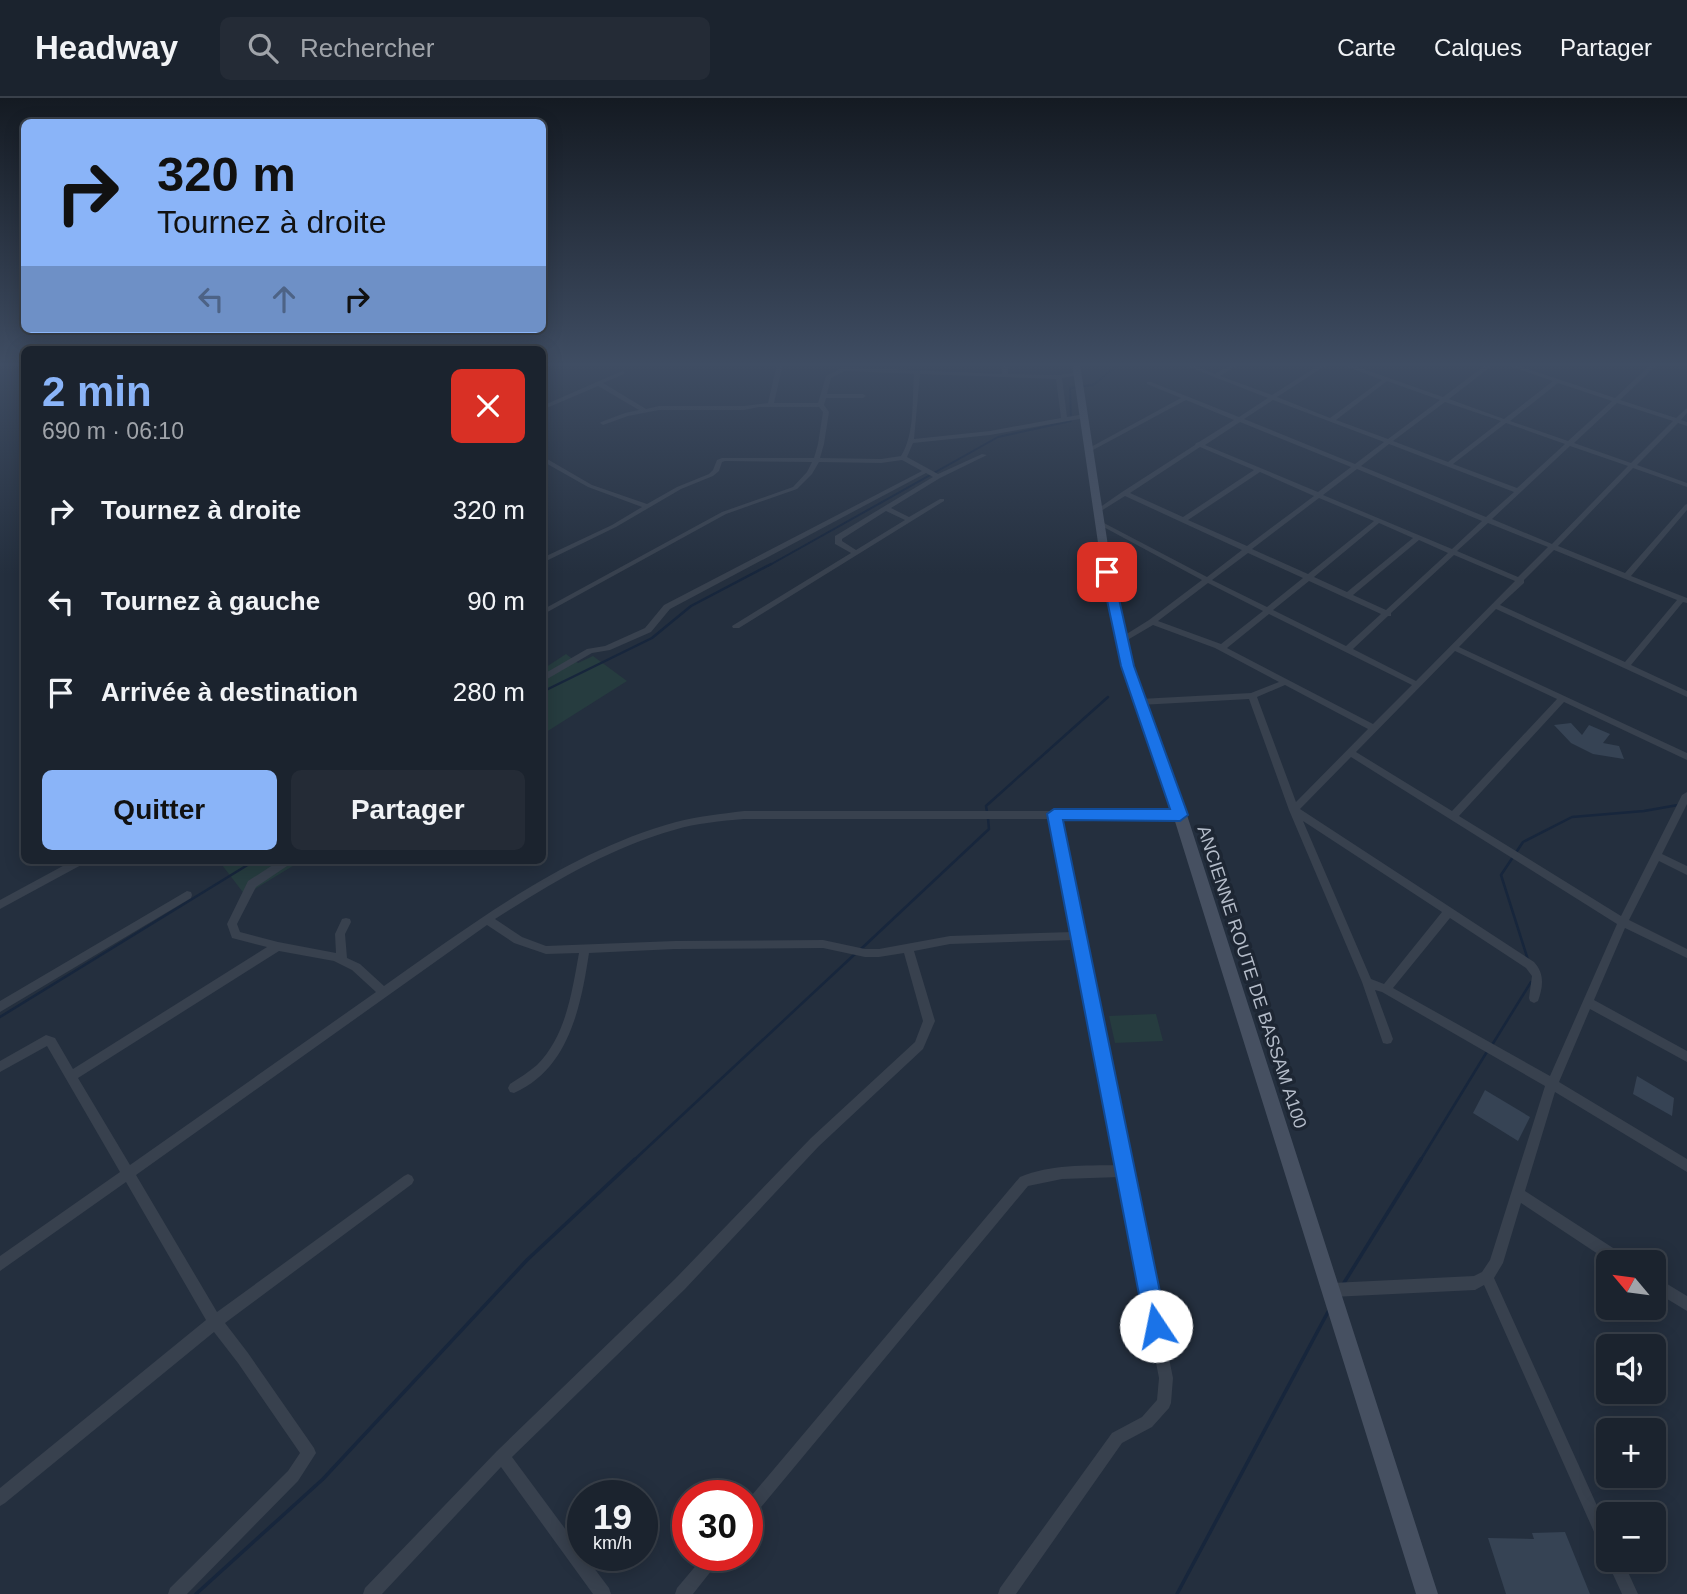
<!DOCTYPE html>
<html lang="fr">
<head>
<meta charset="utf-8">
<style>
	body { margin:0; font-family:Helvetica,sans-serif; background:#242b36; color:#f1f3f6; height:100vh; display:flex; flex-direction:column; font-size:26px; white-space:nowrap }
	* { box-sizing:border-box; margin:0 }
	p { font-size:23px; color:#a0a4aa }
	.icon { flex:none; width:38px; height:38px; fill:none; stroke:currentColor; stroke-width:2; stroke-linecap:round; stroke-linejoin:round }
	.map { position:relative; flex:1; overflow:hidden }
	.sheet { position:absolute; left:21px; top:248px; width:525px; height:518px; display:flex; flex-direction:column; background:#1b232e; border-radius:10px; box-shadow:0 4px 18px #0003,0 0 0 2px #39404a }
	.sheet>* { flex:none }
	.banner { position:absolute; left:21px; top:21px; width:525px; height:214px; border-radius:10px; box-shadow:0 4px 18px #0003,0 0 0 2px #39404a; background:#8ab4f8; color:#111; overflow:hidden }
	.needle { width:46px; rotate:299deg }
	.fabs { position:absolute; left:1596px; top:1152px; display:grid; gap:14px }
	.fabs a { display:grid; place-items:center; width:70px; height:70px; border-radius:10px; background:#1b232e; box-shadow:0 4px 18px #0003,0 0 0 2px #39404a; font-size:35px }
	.speed { position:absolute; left:567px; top:1382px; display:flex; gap:14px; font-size:35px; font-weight:700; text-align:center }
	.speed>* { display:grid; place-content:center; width:91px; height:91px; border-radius:50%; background:#1b232e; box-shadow:0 4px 18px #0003,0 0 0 2px #39404a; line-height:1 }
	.speed small { font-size:18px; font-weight:400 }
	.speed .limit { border:10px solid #d22; background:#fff; color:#111 }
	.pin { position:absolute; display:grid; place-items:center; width:60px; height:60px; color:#fff; margin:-30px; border-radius:14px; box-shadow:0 4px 10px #0006 }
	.me { position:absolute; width:77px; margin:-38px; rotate:349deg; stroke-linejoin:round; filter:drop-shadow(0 0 5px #0008) }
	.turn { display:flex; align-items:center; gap:24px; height:147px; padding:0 21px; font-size:32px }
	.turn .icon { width:91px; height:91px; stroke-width:2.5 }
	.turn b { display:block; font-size:49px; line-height:60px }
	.lanes { display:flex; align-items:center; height:66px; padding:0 21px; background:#0003; justify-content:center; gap:35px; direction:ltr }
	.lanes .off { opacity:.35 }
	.round { display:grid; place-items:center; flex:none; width:74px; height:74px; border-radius:10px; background:#242b36 }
	.summary { display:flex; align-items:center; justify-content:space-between; height:119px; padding:0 21px }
	h1 { font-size:42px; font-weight:700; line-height:52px; color:#8ab4f8 }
	.action { display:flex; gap:14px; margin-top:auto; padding:14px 21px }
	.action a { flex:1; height:80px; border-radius:10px; background:#8ab4f8; color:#111; font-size:28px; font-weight:700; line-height:80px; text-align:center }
	.action a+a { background:#242b36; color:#f1f3f6 }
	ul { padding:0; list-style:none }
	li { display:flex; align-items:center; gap:21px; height:91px; padding:0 21px }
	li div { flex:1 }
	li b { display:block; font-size:26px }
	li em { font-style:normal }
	header { display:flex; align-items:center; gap:42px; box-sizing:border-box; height:98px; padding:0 35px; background:#1b232e; border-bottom:2px solid #39404a }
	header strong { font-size:33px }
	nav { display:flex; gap:38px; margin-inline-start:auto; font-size:24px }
	.search { width:490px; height:63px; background:#242b36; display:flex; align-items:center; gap:18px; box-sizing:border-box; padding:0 24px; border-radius:10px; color:#a0a4aa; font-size:26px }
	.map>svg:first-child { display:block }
	.green { fill:#263c3f }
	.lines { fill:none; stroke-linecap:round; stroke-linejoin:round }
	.stream-far2 { stroke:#17263c; stroke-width:2 }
	.stream-far1 { stroke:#17263c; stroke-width:2.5 }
	.stream { stroke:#17263c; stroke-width:3.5 }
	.building { fill:#364354 }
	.street { fill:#38414e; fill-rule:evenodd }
	.secondary { fill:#465061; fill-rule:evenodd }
	.route { fill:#1a73e8; stroke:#114b97; stroke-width:2 }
	.labels { text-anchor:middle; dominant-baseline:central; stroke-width:7; stroke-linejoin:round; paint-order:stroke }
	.street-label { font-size:18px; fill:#b4bcc9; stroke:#1d2633 }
</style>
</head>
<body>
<header>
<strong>Headway</strong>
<div class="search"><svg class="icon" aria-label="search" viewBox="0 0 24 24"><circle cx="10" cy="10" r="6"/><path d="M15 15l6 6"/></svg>Rechercher</div>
<nav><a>Carte</a><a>Calques</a><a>Partager</a></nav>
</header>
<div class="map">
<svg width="1687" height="1496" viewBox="0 0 1687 1496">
	<rect width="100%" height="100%" fill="#242f3e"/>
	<!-- green -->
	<path class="green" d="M566,556L578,565L593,558L627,583L543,636V571Z
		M219,763H301L245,797Z
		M1156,916L1163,943L1115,945L1109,918Z"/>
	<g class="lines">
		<!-- stream-far2 -->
		<path class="stream-far2" d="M768,468L998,339L1071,323L1070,290L1093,287L1119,266"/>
		<!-- stream-far1 -->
		<path class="stream-far1" d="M542,594L652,540L691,508L771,466
			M987,714L986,708L1108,599
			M861,851L989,731L988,720
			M1528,862L1501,777L1523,744L1572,719L1644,713L1678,707
			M0,919L254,763
			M1492,947L1531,884
			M633,1063L856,855
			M1420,1063L1488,952"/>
		<!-- stream -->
		<path class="stream" d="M1342,1188L1421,1061
			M196,1496L323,1381L527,1162L635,1061
			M1177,1496L1329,1212"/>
	</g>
	<!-- building -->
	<path class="building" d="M1571,625L1582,637L1589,627L1610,636L1603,645L1619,648L1624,661L1593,656L1571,645L1554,627Z
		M1637,978L1674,1000L1672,1018L1633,996Z
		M1485,992L1530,1019L1518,1043L1473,1015Z
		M1565,1434L1590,1496H1506L1488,1440L1534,1441L1532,1435Z"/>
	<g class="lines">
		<!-- street -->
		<path class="street" d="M777,266H783L774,305H818L826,278L844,269L1002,276V266H1008V276L1059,277L1078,274L1081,276L1080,277L1062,280L1067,319L1085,316L1088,318L1085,320L990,337L913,345L907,359L938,376L982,356L987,357L940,380L891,410L909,419L940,401H944V403L739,530H733L732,528L851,455L835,446V438L933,379L926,375L670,511L651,534L610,552L592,555L542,584V577L587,551L605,548L645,530L664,507L922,373L902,362L881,365L819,364L812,376L797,391L726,416L542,517V512L722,414L793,389L807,374L812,364L725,363L722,364L719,373L713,378L681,391L616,429L542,465V460L612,427L642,409L588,389L542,363V358L592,387L647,406L677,389L709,376L713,372L717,362L722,360H814L818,346L823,314L819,309H759L744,312H659L628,318L603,327L600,325L601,324L625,315L639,312L598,288L542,312V308L622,273L624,274V276L603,285L646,311L659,308H744L768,305ZM845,273L914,276C912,302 915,336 901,358L881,361L820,360L824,346L829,314L824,307L826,300H863L866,298L863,296H827L831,280ZM920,276L1056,281L1061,320L990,333L914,341ZM886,413L905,422L856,452L842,443V441Z
			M1181,266H1190L1215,276L1232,266H1239L1220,278L1272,297L1321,266H1328L1277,299L1330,320L1382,282L1340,266H1349L1443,299L1487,266H1494L1449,301L1504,321L1553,283L1504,266H1513L1615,300L1651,266H1658L1620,302L1676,320L1687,310V315L1681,322L1687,324V328L1678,325L1637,367L1687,385V389L1633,370L1558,448L1625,475L1685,407L1687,406V412L1631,478L1687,500V505L1683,504L1631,567L1687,593V599L1496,511L1459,549L1687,655V662L1564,604L1459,718L1621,818L1682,697L1687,694V706L1662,756L1687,768V777L1659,763L1629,822L1687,851V860L1625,830L1594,902L1687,953V964L1590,911L1559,984L1687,1061V1074L1555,994L1525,1093L1627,1159L1628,1164H1610L1521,1105L1503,1165L1494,1180L1608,1432V1461H1622L1638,1496H1622L1606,1461L1608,1457L1603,1454L1484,1187L1475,1192L1332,1199L1327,1197L1325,1192L1327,1187L1332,1185L1474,1178L1482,1174L1490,1162L1545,988L1382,894L1375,892L1393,941L1391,945L1387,946L1383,945L1362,884L1289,712L1249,601L1140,607L1136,604L1140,601L1251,595L1279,584L1215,550L1153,527L1124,544L1121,545L1117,542L1149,522L1202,482L1098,426V424H1102L1207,479L1242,452L1125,398L1101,413L1096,412L1122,394L1195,347L1196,345L1199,344L1234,322L1186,302L1093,352H1089V350L1181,300L1147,286V284H1151L1239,319L1268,300ZM1387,283L1440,302L1388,341L1336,322ZM1558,285L1612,303L1568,343L1510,323ZM1273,302L1384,344L1355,366L1244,321ZM1445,304L1501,323L1448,364L1393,343ZM1617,305L1673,323L1631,365L1574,345ZM1240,324L1351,369L1318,394L1205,347ZM1506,325L1565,346L1517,390L1453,366ZM1389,346L1514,394L1486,419L1361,368ZM1570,348L1628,368L1552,446L1492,421ZM1200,349L1254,372L1183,419L1130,395ZM1357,371L1482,423L1452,451L1323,397ZM1260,374L1314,398L1247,448L1188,422ZM1319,400L1374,423L1308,476L1252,451ZM1379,425L1413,440L1347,494L1314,479ZM1488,425L1548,449L1518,479L1457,453ZM1419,442L1448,455L1386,512L1353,497ZM1554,452L1677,502L1625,564L1500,507L1524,485V482ZM1248,455L1303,480L1267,509L1212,482ZM1454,457L1515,483L1416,583L1353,551L1388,518H1391V515ZM1309,483L1381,516L1346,548L1273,512ZM1208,485L1263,513L1221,546L1158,523ZM1269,516L1412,587L1373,626L1227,550ZM1455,553L1557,601L1452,713L1356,654ZM1285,587L1368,631L1296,704L1257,599ZM1351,659L1617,826L1550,978L1393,890L1450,820L1526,870L1532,878L1529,900L1530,903L1534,905L1538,903C1543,889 1545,876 1534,864L1300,711ZM1303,723L1442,814L1384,886L1371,881Z
			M744,713H1180L1185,717L1180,721H1059L1130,1068L1133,1073L1132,1077L1173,1280L1171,1305L1169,1310L1152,1329L1122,1345L1016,1496H998L1000,1490L1112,1335L1142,1319L1157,1302L1159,1280L1120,1079L1062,1081L1028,1088L752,1420L747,1422V1403L1020,1079C1051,1066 1084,1068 1118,1067L1074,842L950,846L914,853L935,923L923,951L819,1048L685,1191L512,1359L583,1455V1458H585L609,1490L611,1496H593L501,1369L382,1496H363L365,1490L497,1353L675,1181L811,1040L915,944L923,923L904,855L879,859H865L823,850L675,851L589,855C581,908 569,971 514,995L510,994L508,990L510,986C519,980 529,974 537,967C566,938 572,894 579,855L546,856L514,845L487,827L136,1077L217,1214L404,1078L408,1076L412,1078L414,1082L412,1086L225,1225L248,1255L314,1350L316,1355L298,1383L187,1496H168L170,1490L288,1373L300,1355L238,1265L214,1234L5,1405L0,1408V1390L206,1222L126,1084L0,1173V1158L120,1074L47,948L0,974V963L46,937L55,940L73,971L267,849L232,840L227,826L248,783L279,763H292L290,766L256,789L237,826L240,834L278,844L336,855L335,836L342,821L346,820L350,821L351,824L345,836L347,860L360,866L384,888C475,824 567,754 676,724C698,718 721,716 744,713ZM744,721H1050L1072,834L950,838L879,851H865L823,842L675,843L546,848L522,839L495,821C552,785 609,750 674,732C697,725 721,723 744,721ZM279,853L334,863L352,872L376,894L130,1067L78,980Z
			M72,763H85L83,766L0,811V802Z
			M187,793L191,794L192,797L191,800L0,914V903Z
			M1654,1178L1687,1198V1213L1654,1193Z
			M704,1458H722L719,1463L693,1496H675L677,1490Z"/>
		<!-- secondary -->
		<path class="secondary" d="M1072,266H1080L1115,493L1134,568L1187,717L1438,1496H1416L1173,717L1122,568L1105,493Z"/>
	</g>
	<!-- sky -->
	<linearGradient id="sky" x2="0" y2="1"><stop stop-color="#141a22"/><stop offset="0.56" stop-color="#3f4d63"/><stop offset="1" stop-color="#3f4d63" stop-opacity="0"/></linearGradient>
	<rect width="1687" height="476" fill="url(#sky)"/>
	<!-- route -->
	<path class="route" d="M1107,470L1113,474L1134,568L1188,717L1180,723L1063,722L1167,1228L1164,1236L1156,1239L1148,1236L1145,1228L1047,716L1054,711H1170L1121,568L1101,474Z"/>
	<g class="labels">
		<!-- street labels -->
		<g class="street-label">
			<text transform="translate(1252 879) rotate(72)">ANCIENNE ROUTE DE BASSAM A100</text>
		</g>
	</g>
</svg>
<div class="fabs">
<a><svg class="needle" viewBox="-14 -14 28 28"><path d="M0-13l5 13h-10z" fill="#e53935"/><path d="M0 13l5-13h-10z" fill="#a0a4aa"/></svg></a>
<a><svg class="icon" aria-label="sound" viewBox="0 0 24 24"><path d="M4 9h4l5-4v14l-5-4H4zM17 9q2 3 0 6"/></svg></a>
<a>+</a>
<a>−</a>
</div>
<div class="speed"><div>19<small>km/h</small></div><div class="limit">30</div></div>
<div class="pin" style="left:1107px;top:474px;background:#d93025"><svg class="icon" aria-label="arrive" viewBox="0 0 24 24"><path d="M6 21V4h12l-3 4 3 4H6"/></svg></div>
<svg class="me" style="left:1156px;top:1228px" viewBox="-20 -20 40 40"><circle r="19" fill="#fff"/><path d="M0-13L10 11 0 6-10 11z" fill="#1a73e8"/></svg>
<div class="banner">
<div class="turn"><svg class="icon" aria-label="right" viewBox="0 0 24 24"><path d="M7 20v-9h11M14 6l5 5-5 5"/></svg><div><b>320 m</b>Tournez à droite</div></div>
<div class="lanes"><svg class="icon off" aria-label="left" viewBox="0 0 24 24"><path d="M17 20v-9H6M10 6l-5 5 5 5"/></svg><svg class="icon off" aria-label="ahead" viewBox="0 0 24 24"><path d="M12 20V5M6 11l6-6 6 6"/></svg><svg class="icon" aria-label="right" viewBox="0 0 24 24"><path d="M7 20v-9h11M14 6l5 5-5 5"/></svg></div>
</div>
<section class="sheet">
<div class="summary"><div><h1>2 min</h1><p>690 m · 06:10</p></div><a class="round" style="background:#d93025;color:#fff"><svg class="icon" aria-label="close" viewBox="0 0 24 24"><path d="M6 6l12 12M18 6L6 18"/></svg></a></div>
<ul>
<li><svg class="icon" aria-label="right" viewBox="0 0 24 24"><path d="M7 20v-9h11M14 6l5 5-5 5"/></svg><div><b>Tournez à droite</b></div><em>320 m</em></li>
<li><svg class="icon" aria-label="left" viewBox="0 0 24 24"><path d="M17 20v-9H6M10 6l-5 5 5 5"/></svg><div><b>Tournez à gauche</b></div><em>90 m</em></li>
<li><svg class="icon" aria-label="arrive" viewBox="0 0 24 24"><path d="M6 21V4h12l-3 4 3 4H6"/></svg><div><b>Arrivée à destination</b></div><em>280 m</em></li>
</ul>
<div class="action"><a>Quitter</a><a>Partager</a></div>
</section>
</div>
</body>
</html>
